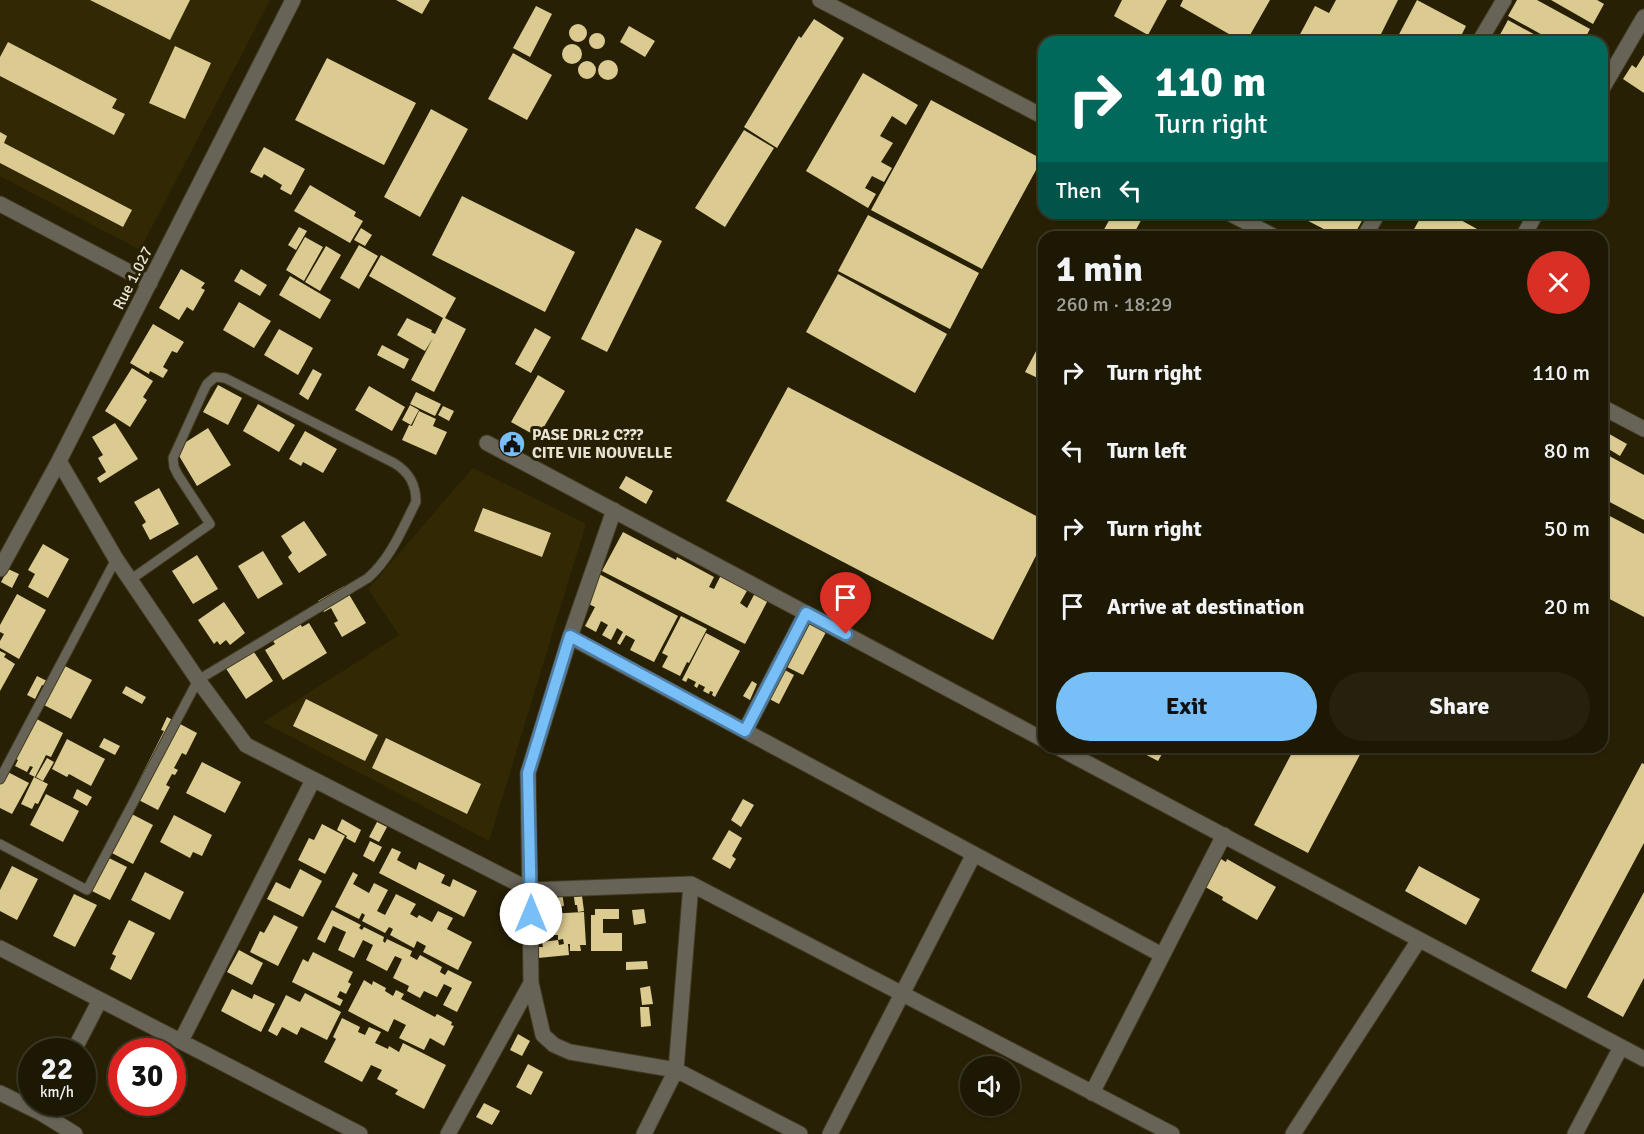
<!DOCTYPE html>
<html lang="en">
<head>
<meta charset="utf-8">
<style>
	body { margin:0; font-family:Signika,sans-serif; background:#25210d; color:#f1f3f6; height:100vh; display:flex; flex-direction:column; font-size:22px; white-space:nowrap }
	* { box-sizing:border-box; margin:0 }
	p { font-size:20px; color:#a0a09a }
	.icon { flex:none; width:33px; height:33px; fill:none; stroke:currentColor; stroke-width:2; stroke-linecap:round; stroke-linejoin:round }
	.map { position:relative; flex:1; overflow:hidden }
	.sheet { position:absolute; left:1038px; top:231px; width:570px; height:522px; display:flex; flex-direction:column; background:#1d1803; border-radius:18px; box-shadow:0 2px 4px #0004,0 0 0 2px #3b3725 }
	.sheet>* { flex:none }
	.banner { position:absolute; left:1038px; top:36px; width:570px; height:183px; border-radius:18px; box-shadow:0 2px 4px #0004,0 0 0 2px #3b3725; background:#00695c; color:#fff; overflow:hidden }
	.controls { position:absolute; left:960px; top:1056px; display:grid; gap:12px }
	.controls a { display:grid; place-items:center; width:60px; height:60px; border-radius:50%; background:#1d1803; box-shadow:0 2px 4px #0004,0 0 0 2px #3b3725; font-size:30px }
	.speed { position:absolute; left:18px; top:1038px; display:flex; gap:12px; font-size:30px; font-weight:700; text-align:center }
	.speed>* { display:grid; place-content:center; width:78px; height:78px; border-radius:50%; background:#1d1803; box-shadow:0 2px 4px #0004,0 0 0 2px #3b3725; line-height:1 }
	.speed small { font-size:15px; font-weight:400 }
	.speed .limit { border:9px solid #d22; background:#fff; color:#111 }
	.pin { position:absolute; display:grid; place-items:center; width:51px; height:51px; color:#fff; margin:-62px -26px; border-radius:50% 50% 50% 0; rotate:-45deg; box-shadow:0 0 6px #0007 }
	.pin .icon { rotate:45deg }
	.me { position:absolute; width:66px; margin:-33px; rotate:0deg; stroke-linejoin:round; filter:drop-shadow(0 0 4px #0008) }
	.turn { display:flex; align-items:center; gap:21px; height:126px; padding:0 18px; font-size:27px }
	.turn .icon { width:78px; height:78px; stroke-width:2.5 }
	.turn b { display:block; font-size:42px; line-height:51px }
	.then { display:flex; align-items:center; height:57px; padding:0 18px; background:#0003; gap:12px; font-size:22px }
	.round { display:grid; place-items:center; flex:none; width:63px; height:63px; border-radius:32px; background:#25210d }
	.headline { display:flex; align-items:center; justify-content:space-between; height:102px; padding:0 18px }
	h1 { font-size:36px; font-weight:800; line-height:45px }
	.action { display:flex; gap:12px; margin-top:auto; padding:12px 18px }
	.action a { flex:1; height:69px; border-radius:36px; background:#78bff7; color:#111; font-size:24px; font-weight:800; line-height:69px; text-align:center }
	.action a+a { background:#25210d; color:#f1f3f6 }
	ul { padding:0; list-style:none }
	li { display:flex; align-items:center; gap:18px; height:78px; padding:0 18px }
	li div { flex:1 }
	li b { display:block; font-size:22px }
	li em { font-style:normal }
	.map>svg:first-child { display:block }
	.built { fill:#322803 }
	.building { fill:#dccb91 }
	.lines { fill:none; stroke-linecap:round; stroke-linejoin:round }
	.service-casing { stroke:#423b21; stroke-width:11 }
	.minor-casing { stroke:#423b21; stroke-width:17 }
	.service { stroke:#676357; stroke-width:9 }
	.minor { stroke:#676357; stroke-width:15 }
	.route-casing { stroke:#4e7ca1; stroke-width:15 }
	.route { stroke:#78bff7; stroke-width:10 }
	.labels { text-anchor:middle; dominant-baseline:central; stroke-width:6; stroke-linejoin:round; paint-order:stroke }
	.street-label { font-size:16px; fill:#e7e3d3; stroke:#272004 }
	.poi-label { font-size:16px; font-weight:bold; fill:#e7e3d3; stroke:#272004; text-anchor:start }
</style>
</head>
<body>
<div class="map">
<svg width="1644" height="1134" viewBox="0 0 1644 1134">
	<rect width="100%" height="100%" fill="#272004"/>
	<!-- built -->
	<path class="built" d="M0,0H270L140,250L0,176Z
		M473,468L586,524L489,841L263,722L399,635L368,589Z"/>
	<!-- building -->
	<path class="building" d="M90,0H190L170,40Z
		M396,0H430L422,14Z
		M1122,0H1167L1148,35L1114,16Z
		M1183,0H1270L1246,42H1243L1180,6Z
		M1336,0H1398L1377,42H1301L1297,40L1315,6L1329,13Z
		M1417,0L1466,26L1458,42H1395Z
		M1517,0H1537L1590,29L1583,42H1555L1508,16Z
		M1551,0H1597L1604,4L1593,24Z
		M536,6L552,14L530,57L513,48Z
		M814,19L844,38L777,148L744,127L799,36L801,38Z
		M1508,20L1548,42H1496Z
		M569 33a9 9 0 1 1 18 0a9 9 0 1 1-18 0Z
		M629,26L655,41L645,57L620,42Z
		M589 41a8 8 0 1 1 16 0a8 8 0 1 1-16 0Z
		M8,42L117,99L112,108L125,114L114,135L0,76V57Z
		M562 54a10 10 0 1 1 20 0a10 10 0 1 1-20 0Z
		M175,46L211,63L185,119L149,103Z
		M513,53L552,75L527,120L488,99Z
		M1644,55V93L1623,79L1632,65L1636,68Z
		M327,58L416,103L384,165L295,120Z
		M598 70a10 10 0 1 1 20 0a10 10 0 1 1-20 0Z
		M578 70a9 9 0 1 1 18 0a9 9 0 1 1-18 0Z
		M863,73L918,105L906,125L892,116L880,136L893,143L881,162L892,168L884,182L872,176L865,188L876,194L868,208L806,171Z
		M931,100L1042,159L982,269L871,210Z
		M431,109L468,129L420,217L384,197Z
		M744,130L774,148L725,227L695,208Z
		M0,132L7,136L4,143L132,210L123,227L0,163Z
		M264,147L305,169L291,195L280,189L282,185L264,174L262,178L250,172Z
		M310,185L356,212L354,216L363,221L350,243L294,211Z
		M462,196L575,252L545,312L432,255Z
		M1113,213H1145L1132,237H1100Z
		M1293,213H1357L1364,217L1353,237H1339Z
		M1423,213H1448L1488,235L1487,237H1425L1413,231Z
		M868,215L979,273L950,329L838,271Z
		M299,227L307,231L296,250L288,245Z
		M361,228L372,235L365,246L354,240Z
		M636,228L662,241L607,352L581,339Z
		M305,237L323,247L304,281L286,270Z
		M359,245L378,256L359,289L340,278Z
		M326,246L341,255L320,291L305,282Z
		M381,255L456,298L445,318L466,329L434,392L411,380L433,338L425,351L397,335L407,318L432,330L431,332L435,334L443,318L369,276Z
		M181,269L205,283L201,288L205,290L193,311L187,307L179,320L159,308Z
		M241,269L267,285L260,296L234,281Z
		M838,274L947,334L915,393L806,332Z
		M290,276L331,300L320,319L279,295Z
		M239,302L271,321L254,348L223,330Z
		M153,324L184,342L177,353L172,351L163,367L168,370L163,378L150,371L149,374L130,363Z
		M535,328L551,337L531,373L515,364Z
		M279,329L313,348L298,375L264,355Z
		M1044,336V381L1025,372Z
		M382,345L409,359L404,369L377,355Z
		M132,368L153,381L143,397L147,400L130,427L105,411Z
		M313,369L322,374L308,400L299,394Z
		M538,375L565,391L538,437L511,422Z
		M218,385L242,398L228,425L203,412Z
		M369,386L405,407L392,431L355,410Z
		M788,387L1044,520V540L993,640L726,501Z
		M416,392L441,404L435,416L410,404Z
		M258,404L295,425L279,452L243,431Z
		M410,405L419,410L411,425L402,420Z
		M443,406L454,411L449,421L438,415Z
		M419,411L436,419L433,426L447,432L436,455L402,440L409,425L412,426Z
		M115,423L138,459L100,483L97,478L106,472L98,458L103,455L92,437Z
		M208,428L231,465L197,486L175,449Z
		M305,431L337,449L323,473L303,462L301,466L289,459Z
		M1604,431L1627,444L1620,456L1602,445V433Z
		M1602,452L1644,475V520L1602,498Z
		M626,476L653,491L646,504L619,488Z
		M159,488L179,524L150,540L142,525L146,522L134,502Z
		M483,508L551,533L542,557L474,531Z
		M1606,514L1644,534V617L1602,595V522Z
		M304,521L327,555L299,573L288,557L292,553L281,536Z
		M623,532L676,560L677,557L714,577L709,587L714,589L721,575L748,589L740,603L747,608L755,593L768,600L745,644L602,571Z
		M43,544L69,559L48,598L28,587L35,574L28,570Z
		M263,551L283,584L258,599L238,566Z
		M197,555L218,589L193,604L172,571Z
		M8,569L19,574L12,588L1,582Z
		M599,574L678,616L654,662L630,650L635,640L626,635L620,645L617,643L623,632L617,628L611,640L602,635L608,625L601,621L596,632L585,626L595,607L584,602Z
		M344,586L366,623L342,637L334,623L338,621L331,608L324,612L318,601Z
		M17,594L46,610L19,659L0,648V641L4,634L0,632V625Z
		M224,602L245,633L230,645L226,640L220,645L217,641L214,644L198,620Z
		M808,608L832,621L803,675L779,663Z
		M296,616L302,627L309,623L327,653L283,680L265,650L275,644L268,633Z
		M681,616L707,629L689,663L687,662L680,676L662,667L668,656L662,653Z
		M706,633L740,651L715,697L712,695L713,692L710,691L709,694L703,691L705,687L699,684L697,688L694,686L696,682L688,678L686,682L682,680Z
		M250,646L273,681L246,699L223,664Z
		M0,651L6,654L4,657L15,664L0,691Z
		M772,663L794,675L779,704L756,692Z
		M61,664L92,680L71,719L44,705L48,697L45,695Z
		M37,676L47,681L45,686L42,685L35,699L27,695Z
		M752,681L757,684L750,700L743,696Z
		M126,686L146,697L142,704L122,693Z
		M306,699L378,735L365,761L293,726Z
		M33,717L63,733L51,757L46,755L35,777L29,774L33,767L30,766L27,772L15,766L18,760L10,756Z
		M167,717L197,733L186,755L182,753L174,768L178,770L175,775L172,774L166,785L170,787L158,810L131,796L164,731L161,730Z
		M104,738L120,746L115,755L99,747Z
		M386,738L481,784L467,814L372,768Z
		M67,739L105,759L91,786L69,774L67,777L52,769Z
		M1131,747H1166L1158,761Z
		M1295,747H1364L1308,853L1254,825Z
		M47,758L54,762L43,781L36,777Z
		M202,762L241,782L225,813L186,793Z
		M1642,763L1644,764V843L1566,989L1531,971Z
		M0,768L29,783L12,814L0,808Z
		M34,777L48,784L38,804L35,803L32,809L21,804Z
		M77,789L92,797L87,806L73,798Z
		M46,794L79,811L63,842L30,825Z
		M743,799L754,805L741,827L731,820Z
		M124,810L153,825L133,864L108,851L121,826L116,824Z
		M174,815L212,835L202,856L193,852L190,858L160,842Z
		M342,819L361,830L355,843L346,838L347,836L337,830Z
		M377,822L387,827L379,842L369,837Z
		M322,824L345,836L325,874L298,860L309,838L314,840Z
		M729,830L742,838L732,856L736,859L730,869L712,859Z
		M370,841L382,847L374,862L363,856Z
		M392,848L401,852L397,860L416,870L419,862L445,875L441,883L450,887L453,879L477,891L464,917L379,873Z
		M105,856L127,867L110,900L88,889Z
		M1216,856L1226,862L1227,859L1276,887L1257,920L1222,900L1223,897L1200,884Z
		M12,866L38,879L17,920L0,911V890Z
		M1419,866L1480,899L1466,925L1405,891Z
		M300,869L322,881L303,917L267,899L276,882L290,889Z
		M145,872L184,892L170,920L131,900Z
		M353,872L358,875L353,884L369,893L374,883L388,890L377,911L385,915L396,894L416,904L410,914L417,918L419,915L432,922L438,911L453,918L447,929L472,942L458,970L423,952L426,946L417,941L414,948L390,935L393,929L389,927L385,933L362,921L365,915L362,913L359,919L335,907Z
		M562,892L564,906L551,908L550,894Z
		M1644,892V978L1623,1017L1587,997Z
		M74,894L97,905L75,947L53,936Z
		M582,896L584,911L578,912L577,905H575L574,897Z
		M548,898L549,907L528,909L527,900Z
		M595,909H619V919H603V933H622V951H591V915H595Z
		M644,909L646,923L634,925L632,910Z
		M332,910L361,925L359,928L362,930L364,927L384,937L383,941L385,943L387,939L412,951L410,956L417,960L420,955L442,967L440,972L445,975L448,970L472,982L457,1012L443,1005L452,988L444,984L437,997L424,991L420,998L407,991L409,986L393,978L402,959L395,956L387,971L366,960L373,945L363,940L354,958L338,950L346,932L333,926L325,943L317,939Z
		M584,912L586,945H580L581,951H570V944H568L569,955L538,958L537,947H543L542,942L558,940L559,945L564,944L563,939L558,940V935H553V930H547L546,914Z
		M274,915L298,927L278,966L250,952L260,931L264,933Z
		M129,920L155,933L131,980L110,969L116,956L112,954Z
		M239,950L263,963L252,985L227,972Z
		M313,952L353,972L348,982L351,984L346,994L340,991L337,997L343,1000L340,1006L292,982L303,959L308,962Z
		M647,961L648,969L626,970V962Z
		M364,980L372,985L373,981L386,988L385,991L393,996L396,990L404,994L401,999L435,1017L437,1014L452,1022L451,1025L454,1026L444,1046L430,1038L424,1050L399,1038L406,1025L394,1019L388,1032L348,1011Z
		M650,986L653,1004L642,1005L640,988Z
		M232,989L252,999L254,994L275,1004L261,1032L221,1011Z
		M305,993L341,1012L327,1040L301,1027L297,1035L282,1027L277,1036L268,1031L286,995L300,1002Z
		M640,1007H649L651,1026L641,1027Z
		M342,1018L360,1027L358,1032L365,1035L369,1027L381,1032L375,1043L388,1049L389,1046L399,1052L403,1043L446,1065L424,1109L395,1094L398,1090L377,1079L382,1070L371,1065L362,1082L324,1062L336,1039L333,1037Z
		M518,1034L530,1041L522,1056L510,1050Z
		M528,1064L543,1072L531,1095L516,1087Z
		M484,1103L500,1111L492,1125L476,1117Z"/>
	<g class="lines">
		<defs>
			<path id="service" d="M0,779L116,559
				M0,844L87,890L198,680L368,578C391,558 402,529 416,502C416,484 409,472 394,463L225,378L215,377L207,384L203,392L173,458L174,467L178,475L210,524L130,580"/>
			<path id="minor" d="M820,0L1044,117
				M1479,42L1504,0
				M1602,89L1644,17
				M0,204L150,283
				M1229,213L1275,237
				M1367,232L1378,213
				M1523,237L1536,213
				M1602,407L1644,429
				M487,443L1044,740
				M59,461L116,559L198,680L246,745L530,890L691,884L1172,1134
				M614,510L570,637L528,773L531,983L543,1035L554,1045L570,1052L676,1070L691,884
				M0,569L59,461L293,0
				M570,637L1162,955
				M745,731L806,613
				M1057,747L1644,1059
				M0,948L360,1134
				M181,1041L313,780
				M73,1052L100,1000
				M0,1093L41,1113L75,1134
				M1092,1093L1224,835
				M448,1134L531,983
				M644,1134L676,1070L800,1134
				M830,1134L974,854
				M1293,1134L1419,940
				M1575,1134L1621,1047"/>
		</defs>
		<!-- service casing -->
		<use href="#service" class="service-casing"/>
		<!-- minor casing -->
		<use href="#minor" class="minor-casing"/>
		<!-- service -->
		<use href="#service" class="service"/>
		<!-- minor -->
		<use href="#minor" class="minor"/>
	</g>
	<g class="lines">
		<defs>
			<path id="route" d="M531,914L528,773L570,636L745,731L806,613L846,634"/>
		</defs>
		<!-- route casing -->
		<use href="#route" class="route-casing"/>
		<!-- route -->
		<use href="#route" class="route"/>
	</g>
	<!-- icons -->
	<defs>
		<symbol id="civic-disc" viewBox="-11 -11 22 22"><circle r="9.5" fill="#78bff7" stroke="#272004"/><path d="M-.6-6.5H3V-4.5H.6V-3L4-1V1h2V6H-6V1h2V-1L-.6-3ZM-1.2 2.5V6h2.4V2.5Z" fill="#111"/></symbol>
	</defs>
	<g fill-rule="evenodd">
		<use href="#civic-disc" x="497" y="429" width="30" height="30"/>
	</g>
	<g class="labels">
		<!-- street labels -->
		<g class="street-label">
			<text transform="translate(133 278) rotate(-63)">Rue 1.027</text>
		</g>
		<!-- poi labels -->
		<g class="poi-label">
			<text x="532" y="435">PASE DRL2 C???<tspan x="532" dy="18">CITE VIE NOUVELLE</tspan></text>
		</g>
	</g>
</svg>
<div class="controls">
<a><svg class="icon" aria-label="sound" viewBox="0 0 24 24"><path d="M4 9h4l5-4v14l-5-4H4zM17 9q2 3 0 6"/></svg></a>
</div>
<div class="speed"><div>22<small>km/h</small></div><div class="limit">30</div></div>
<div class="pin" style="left:846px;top:634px;background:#d93025"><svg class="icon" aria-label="arrive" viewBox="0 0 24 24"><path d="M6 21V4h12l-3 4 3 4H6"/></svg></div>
<svg class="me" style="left:531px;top:914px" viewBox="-20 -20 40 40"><circle r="19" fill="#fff"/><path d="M0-13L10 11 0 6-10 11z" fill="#78bff7"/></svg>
<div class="banner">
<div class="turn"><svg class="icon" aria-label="right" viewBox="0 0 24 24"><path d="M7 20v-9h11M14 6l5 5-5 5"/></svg><div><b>110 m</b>Turn right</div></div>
<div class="then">Then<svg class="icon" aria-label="left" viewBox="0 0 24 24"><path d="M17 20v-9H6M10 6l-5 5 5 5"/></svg></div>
</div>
<section class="sheet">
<div class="headline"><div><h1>1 min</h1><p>260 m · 18:29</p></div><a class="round" style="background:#d93025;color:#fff"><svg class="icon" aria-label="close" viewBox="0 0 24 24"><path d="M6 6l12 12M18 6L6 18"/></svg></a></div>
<ul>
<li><svg class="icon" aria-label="right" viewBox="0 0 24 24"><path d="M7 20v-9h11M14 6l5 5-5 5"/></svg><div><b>Turn right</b></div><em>110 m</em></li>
<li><svg class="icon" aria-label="left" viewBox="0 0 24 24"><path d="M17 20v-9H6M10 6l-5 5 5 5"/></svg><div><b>Turn left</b></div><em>80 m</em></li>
<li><svg class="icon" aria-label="right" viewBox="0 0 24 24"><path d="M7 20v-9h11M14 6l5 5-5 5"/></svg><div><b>Turn right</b></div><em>50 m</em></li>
<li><svg class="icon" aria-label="arrive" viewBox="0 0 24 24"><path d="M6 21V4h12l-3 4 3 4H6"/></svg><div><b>Arrive at destination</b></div><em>20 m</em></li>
</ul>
<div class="action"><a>Exit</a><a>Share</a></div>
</section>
</div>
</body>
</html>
